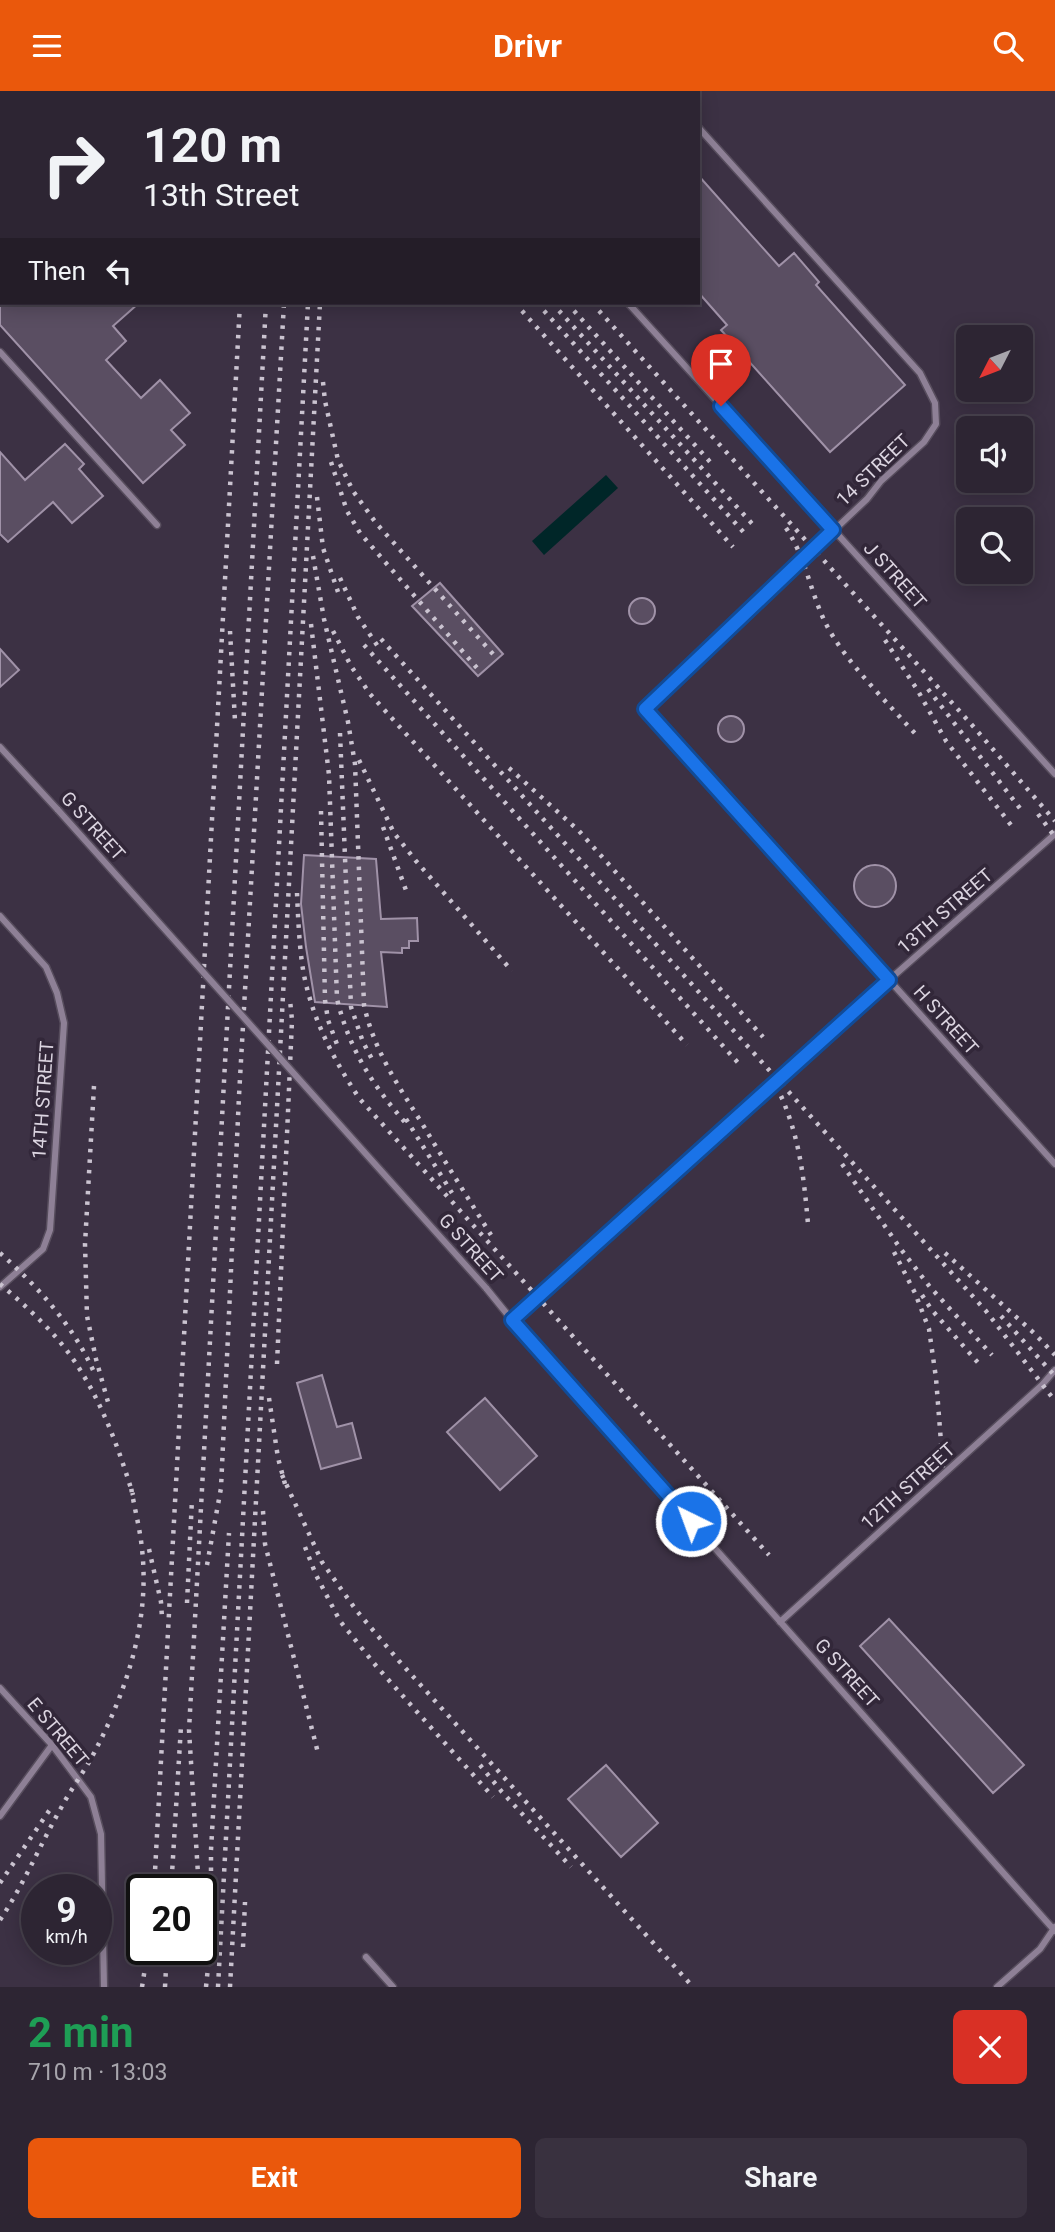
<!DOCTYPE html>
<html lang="en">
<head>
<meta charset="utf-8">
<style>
	body { margin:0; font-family:Roboto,sans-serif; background:#39313f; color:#f1f3f6; height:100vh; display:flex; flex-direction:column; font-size:26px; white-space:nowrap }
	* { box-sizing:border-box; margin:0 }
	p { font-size:23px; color:#a7a5ac }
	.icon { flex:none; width:38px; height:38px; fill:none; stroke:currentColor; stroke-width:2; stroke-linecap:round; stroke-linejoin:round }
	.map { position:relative; height:1896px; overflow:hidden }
	.sheet { display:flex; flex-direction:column; background:#2d2533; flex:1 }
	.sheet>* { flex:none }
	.hud { position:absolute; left:0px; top:0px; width:700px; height:214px; box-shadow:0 4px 18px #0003,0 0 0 2px #48424e; background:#2d2533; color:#f1f3f6; overflow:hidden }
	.needle { width:46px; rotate:228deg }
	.fabs { position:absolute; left:956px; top:234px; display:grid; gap:14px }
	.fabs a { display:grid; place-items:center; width:77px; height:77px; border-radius:10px; background:#2d2533; box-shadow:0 4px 18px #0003,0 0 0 2px #48424e; font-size:35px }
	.speed { position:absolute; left:21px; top:1783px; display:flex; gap:14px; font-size:35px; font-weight:700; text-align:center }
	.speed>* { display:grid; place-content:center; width:91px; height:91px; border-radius:50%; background:#2d2533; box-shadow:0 4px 18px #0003,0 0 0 2px #48424e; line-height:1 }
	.speed small { font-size:18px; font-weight:400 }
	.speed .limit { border:4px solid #111; border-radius:10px; background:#fff; color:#111 }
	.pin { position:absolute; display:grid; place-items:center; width:60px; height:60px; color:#fff; margin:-72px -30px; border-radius:50% 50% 50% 0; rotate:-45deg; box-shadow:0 0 7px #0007 }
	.pin .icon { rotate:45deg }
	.me { position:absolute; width:77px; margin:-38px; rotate:318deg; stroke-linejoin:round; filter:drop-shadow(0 0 5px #0008) }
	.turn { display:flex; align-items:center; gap:24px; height:147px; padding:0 28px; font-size:32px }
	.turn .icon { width:91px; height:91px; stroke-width:2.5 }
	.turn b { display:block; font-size:49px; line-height:60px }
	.then { display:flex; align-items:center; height:66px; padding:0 28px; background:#0003; gap:14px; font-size:26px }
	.round { display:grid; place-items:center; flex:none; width:74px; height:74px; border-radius:10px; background:#39313f }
	.head { display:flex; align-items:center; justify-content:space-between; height:119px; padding:0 28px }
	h1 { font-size:42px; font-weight:700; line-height:52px; color:#1e9e55 }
	.cta { display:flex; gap:14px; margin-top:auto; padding:14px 28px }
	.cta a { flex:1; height:80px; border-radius:10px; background:#ea580c; color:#fff; font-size:28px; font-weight:700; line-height:80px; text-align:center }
	.cta a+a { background:#39313f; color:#f1f3f6 }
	header { display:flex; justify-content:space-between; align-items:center; height:91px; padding:0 28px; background:#ea580c; color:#fff; font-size:32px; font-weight:700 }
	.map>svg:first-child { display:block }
	.water { fill:#002628 }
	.building { fill:#5a4e62; stroke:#a092a8; stroke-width:2 }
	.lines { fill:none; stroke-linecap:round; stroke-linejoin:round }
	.lane-casing { stroke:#574d5d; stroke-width:9 }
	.lane { stroke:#8e8096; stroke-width:6 }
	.rail { stroke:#cac3d0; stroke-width:4.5; stroke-dasharray:3.5 7; stroke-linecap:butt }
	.lane-bridge-casing { stroke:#574d5d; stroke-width:9; stroke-linecap:butt }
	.lane-bridge { stroke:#8e8096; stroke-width:6 }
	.route-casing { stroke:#114b97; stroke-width:18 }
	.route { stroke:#1a73e8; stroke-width:12 }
	.labels { text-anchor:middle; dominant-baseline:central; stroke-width:7; stroke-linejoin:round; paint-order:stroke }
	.street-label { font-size:19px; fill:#dbd4e0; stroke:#322739 }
</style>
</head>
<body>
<header><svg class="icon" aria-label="menu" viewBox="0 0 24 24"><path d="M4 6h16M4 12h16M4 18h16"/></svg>Drivr<svg class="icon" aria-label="search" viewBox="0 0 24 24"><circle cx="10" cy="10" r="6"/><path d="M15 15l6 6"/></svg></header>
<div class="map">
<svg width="1055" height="1896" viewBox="0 0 1055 1896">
	<rect width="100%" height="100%" fill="#3c3144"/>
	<!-- water -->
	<path class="water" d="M606,384L618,397L544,464L532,450Z"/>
	<!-- building -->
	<path class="building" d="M698,84L779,175L794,162L819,191L816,194L905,294L830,361L721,239L727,234L698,201Z
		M0,212H139L113,235L126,250L106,269L141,307L160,289L190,322L171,339L185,354L143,392L0,234Z
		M65,353L84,373L79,378L103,405L72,432L53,411L8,451L0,443V361L25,389Z
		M440,492L503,563L478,585L412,515Z
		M629 520a13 13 0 1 1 26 0a13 13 0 1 1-26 0Z
		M0,558L19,579L0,596Z
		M718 638a13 13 0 1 1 26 0a13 13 0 1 1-26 0Z
		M304,764L376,768L381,828L417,827L418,850H409V857H402V862L381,861L387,916L315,911L306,856L301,813Z
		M854 795a21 21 0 1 1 42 0a21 21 0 1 1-42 0Z
		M322,1284L337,1336L352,1332L361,1367L321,1378L297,1292Z
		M485,1307L537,1365L500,1399L447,1341Z
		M889,1528L1024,1674L993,1702L860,1555Z
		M606,1674L658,1732L621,1766L568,1708Z"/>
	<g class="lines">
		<defs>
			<path id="lane" d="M477,0L478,2
				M0,2L2,0
				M698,36L920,282L935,312L936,333L924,351L881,390L867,408L645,618L1055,1073
				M628,212L1055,683
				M0,261L157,434
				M0,656L58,719
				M0,825L46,876L57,902L64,932L50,1139L43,1158L0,1196
				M486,1197L512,1229L1055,1840
				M512,1229L889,889L1055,743
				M780,1531L1042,1294L1055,1279
				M0,1597L52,1654L91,1706L101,1743L104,1896
				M0,1725L52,1654
				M366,1866L393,1896
				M997,1896L1040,1858L1055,1836"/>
		</defs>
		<!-- lane casing -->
		<use href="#lane" class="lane-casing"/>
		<!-- lane -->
		<use href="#lane" class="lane"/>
		<!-- rail -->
		<path class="rail" d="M148,0L149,2
			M211,0L212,2
			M361,0V2
			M384,0V2
			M407,0L408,2
			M242,2V0
			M259,2L260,0
			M285,2V0
			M320,2V0
			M332,2V0
			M515,212L733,456
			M537,212L747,445
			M552,212L756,437
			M567,212L712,373
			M592,212L972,634L1055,730
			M323,291L325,310L338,369L353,400L376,432L493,563
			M331,371L347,420L360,442L477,577
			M317,406L323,457L338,501
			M786,437C806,467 810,500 825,531C844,570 890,614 919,647
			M313,465L324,528L348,631L355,673L364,914C374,960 398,994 423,1034C445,1071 468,1107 491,1144
			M340,487L358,526L381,560
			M311,533L329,684L337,908C350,961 374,996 409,1036
			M230,540L235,630
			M333,540L351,575L370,603L687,954
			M381,548L986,1220L1055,1310
			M885,549L918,600L946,650L1011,734
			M364,554L740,974
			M928,598L1022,720
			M340,642L351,916L363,951L373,970
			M359,669L394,742L416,770L512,880
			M509,677L579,740L763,946
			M321,720L325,909L328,929L338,956
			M1038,723L1055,746
			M383,736L407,802
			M297,802C298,825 299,849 302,872C309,922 332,966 359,1007L769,1464
			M94,995L85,1153L87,1225L96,1268L108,1311
			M781,1005C800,1048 804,1088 808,1133
			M406,1028L452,1102
			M842,1073L900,1157L930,1196L992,1264
			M894,1161L915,1202L929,1238L936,1287L943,1377
			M0,1162C38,1196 72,1233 93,1279
			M945,1162L1034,1242L1055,1264
			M0,1193C27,1216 55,1241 75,1271C102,1311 119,1358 133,1404
			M922,1204L931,1218L980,1274
			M1001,1225L1055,1285
			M277,1273L292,929L290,909
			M269,1307L278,1367L285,1393
			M282,1384L322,1471L356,1519L399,1570L693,1896
			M263,1420L265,1453L318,1662
			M305,1456L316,1484L340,1530L377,1576L493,1706
			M149,1458L161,1511L162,1527
			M207,1474L221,1397L239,1005L284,212
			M187,1512L192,1408
			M480,1674L502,1701L571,1776
			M0,1792L53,1714
			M154,1799L240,212
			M171,1799L181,1635
			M199,1799L189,1639L266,212
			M0,1829C24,1793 40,1754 61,1717C71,1698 84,1681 94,1662C127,1599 150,1530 142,1458C140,1437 134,1416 131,1396
			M211,1843V1759L229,1442
			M243,1856L245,1811
			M142,1896L148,1858
			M165,1896L167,1858
			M206,1896L212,1837
			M218,1896L308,212
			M230,1896L320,212"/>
		<defs>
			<path id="lane-bridge" d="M58,719L486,1197"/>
		</defs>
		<!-- lane-bridge casing -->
		<use href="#lane-bridge" class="lane-bridge-casing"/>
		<!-- lane-bridge -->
		<use href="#lane-bridge" class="lane-bridge"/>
	</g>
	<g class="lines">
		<defs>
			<path id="route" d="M691,1430L512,1229L889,889L645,618L833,439L721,315"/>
		</defs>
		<!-- route casing -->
		<use href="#route" class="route-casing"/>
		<!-- route -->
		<use href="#route" class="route"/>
	</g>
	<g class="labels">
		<!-- street labels -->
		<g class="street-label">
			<text transform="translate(873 379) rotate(-44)">14 STREET</text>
			<text transform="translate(895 484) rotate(48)">J STREET</text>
			<text transform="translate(93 735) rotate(48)">G STREET</text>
			<text transform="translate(945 820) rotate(-41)">13TH STREET</text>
			<text transform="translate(946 929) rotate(48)">H STREET</text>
			<text transform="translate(43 1009) rotate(-86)">14TH STREET</text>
			<text transform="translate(471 1157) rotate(48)">G STREET</text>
			<text transform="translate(908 1395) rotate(-42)">12TH STREET</text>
			<text transform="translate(847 1582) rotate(48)">G STREET</text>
			<text transform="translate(58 1641) rotate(50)">E STREET</text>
		</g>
	</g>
</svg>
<div class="fabs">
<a><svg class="needle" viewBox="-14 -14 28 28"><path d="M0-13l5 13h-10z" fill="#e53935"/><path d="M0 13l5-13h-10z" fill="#a7a5ac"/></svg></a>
<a><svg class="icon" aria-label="sound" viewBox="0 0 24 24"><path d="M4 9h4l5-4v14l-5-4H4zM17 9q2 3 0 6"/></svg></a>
<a><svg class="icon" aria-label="search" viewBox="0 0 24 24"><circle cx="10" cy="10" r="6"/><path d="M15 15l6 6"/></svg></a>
</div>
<div class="speed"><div>9<small>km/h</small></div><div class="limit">20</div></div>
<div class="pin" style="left:721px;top:315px;background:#d93025"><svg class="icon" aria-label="arrive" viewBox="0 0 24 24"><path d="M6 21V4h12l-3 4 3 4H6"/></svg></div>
<svg class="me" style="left:691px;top:1430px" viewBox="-20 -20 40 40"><circle r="17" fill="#1a73e8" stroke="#fff" stroke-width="3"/><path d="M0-11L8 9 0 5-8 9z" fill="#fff"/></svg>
<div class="hud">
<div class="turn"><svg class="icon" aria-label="right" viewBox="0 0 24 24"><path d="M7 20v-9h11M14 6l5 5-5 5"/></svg><div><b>120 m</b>13th Street</div></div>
<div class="then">Then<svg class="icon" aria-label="left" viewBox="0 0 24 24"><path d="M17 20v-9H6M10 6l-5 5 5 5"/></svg></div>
</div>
</div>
<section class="sheet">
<div class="head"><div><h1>2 min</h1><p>710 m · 13:03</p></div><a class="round" style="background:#d93025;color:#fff"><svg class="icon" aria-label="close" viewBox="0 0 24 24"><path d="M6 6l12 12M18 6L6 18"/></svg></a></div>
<div class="cta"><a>Exit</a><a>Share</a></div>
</section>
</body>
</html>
